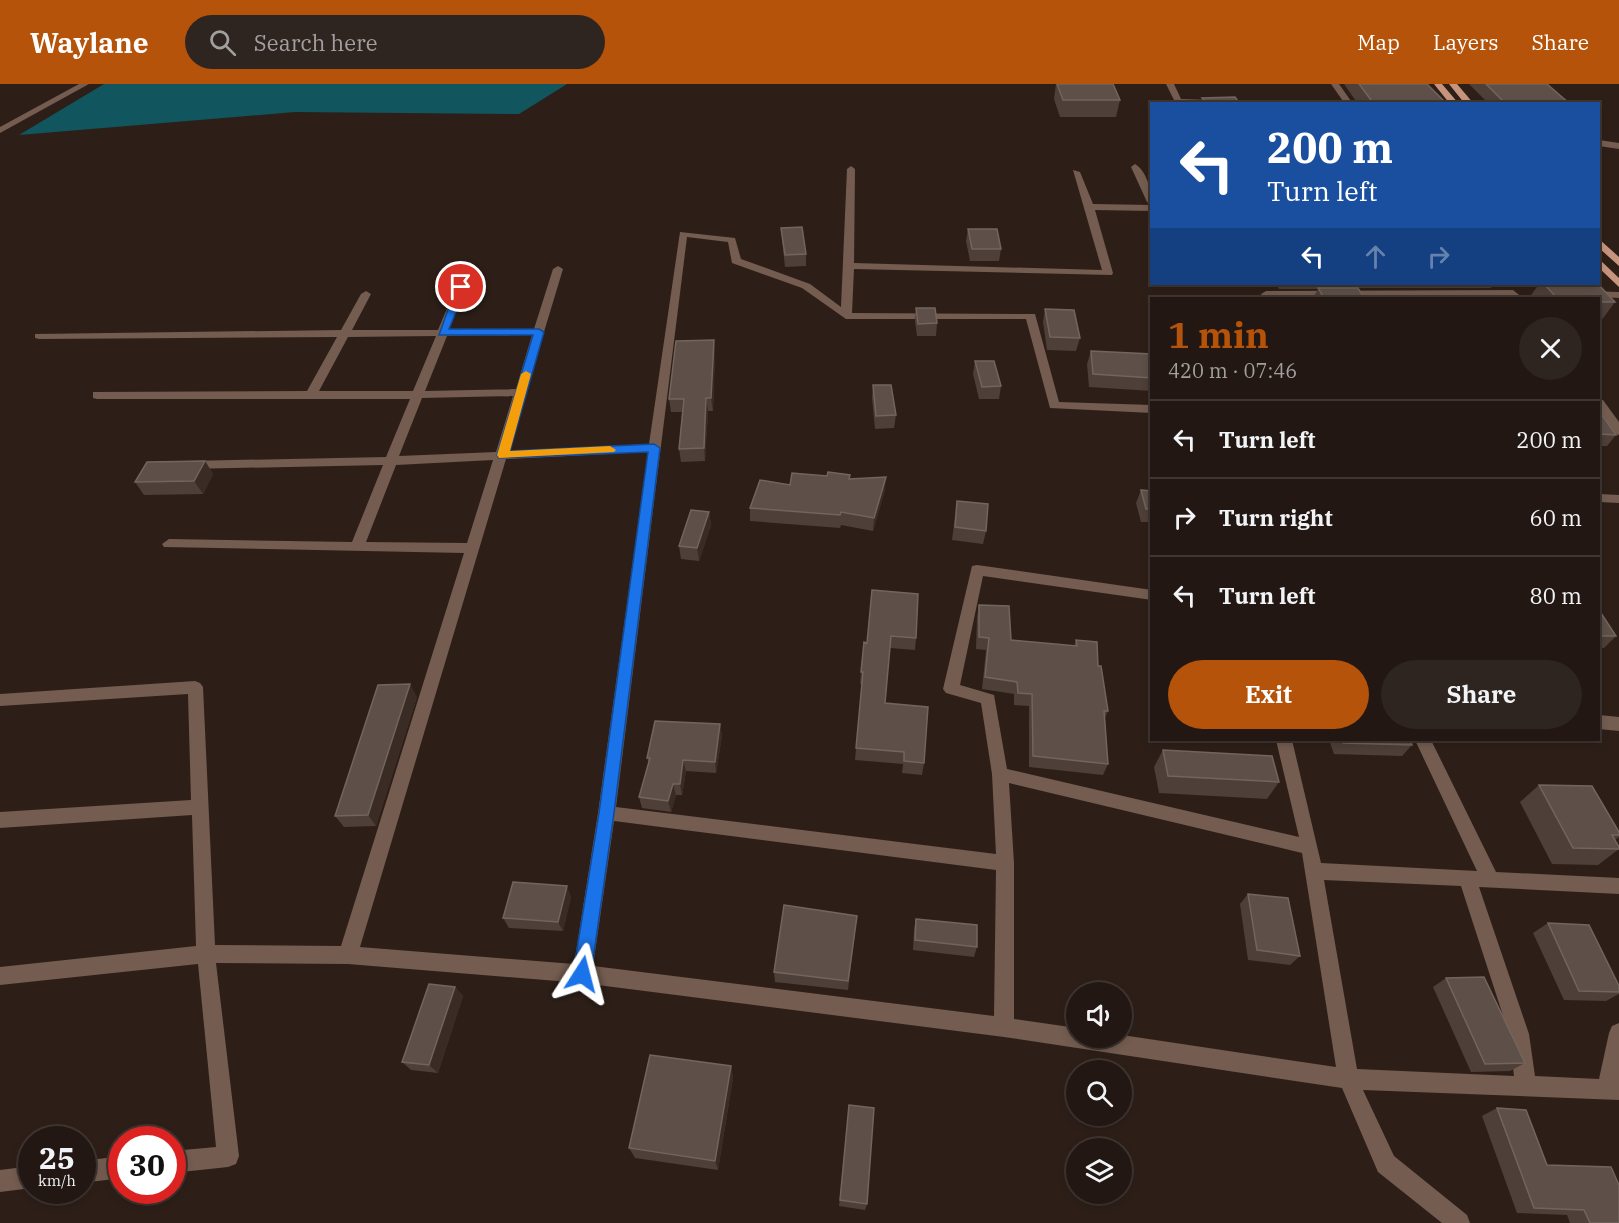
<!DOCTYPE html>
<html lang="en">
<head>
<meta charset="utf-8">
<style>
	body { margin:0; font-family:"IBM Plex Serif",serif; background:#2e2420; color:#f1f3f6; height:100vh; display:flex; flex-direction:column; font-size:22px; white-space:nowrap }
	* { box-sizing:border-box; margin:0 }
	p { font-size:20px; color:#a29f9f }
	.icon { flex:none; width:33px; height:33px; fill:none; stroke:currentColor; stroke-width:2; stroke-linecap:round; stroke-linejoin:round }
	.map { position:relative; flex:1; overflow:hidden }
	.panel { position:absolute; left:1150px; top:213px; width:450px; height:444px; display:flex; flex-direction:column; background:#221712; border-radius:0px; box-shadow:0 3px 9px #0003,0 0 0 2px #3f3632 }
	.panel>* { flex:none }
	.guide { position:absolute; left:1150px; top:18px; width:450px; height:183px; border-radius:0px; box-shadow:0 3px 9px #0003,0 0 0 2px #3f3632; background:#1a4fa0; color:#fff; overflow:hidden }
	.buttons { position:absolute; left:1066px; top:898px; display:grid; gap:12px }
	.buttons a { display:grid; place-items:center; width:66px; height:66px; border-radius:50%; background:#221712; box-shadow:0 3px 9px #0003,0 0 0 2px #3f3632; font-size:30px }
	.speed { position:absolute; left:18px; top:1042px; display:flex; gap:12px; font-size:30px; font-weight:700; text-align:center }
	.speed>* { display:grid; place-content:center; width:78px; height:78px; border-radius:50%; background:#221712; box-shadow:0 3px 9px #0003,0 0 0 2px #3f3632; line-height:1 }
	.speed small { font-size:15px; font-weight:400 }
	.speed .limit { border:9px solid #d22; background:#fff; color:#111 }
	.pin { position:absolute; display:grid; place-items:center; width:51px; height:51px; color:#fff; margin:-26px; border:3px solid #fff; border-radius:50%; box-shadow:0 2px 6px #0007 }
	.me { position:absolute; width:66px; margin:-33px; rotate:9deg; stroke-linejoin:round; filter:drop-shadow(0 0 4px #0008) }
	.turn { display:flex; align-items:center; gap:21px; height:126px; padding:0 18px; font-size:27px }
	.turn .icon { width:78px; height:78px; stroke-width:2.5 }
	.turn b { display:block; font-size:42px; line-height:51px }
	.lanes { display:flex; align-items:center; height:57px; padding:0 18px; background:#0003; justify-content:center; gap:30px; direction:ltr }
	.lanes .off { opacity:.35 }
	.round { display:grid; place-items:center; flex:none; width:63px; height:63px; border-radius:32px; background:#2e2420 }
	.head { display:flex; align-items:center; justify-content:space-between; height:102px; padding:0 18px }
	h1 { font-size:36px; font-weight:700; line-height:45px; color:#b45309 }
	.button { display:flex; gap:12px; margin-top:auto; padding:12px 18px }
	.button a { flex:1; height:69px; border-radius:36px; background:#b45309; color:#fff; font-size:24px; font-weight:700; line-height:69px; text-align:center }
	.button a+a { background:#2e2420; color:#f1f3f6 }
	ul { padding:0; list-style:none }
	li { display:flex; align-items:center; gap:18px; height:78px; padding:0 18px; border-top:2px solid #3f3632 }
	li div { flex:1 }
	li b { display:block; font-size:22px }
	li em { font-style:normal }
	header { display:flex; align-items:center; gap:36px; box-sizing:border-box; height:84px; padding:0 30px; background:#b45309; color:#fff }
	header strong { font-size:28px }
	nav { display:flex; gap:33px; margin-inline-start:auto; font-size:21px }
	.search { width:420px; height:54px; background:#2e2420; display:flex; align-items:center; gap:15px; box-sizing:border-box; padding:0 21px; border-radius:33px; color:#a29f9f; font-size:22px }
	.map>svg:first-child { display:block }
	.water { fill:#11555f }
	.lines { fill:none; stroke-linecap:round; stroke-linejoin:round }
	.minor { fill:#745c50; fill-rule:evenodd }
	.major { fill:#c7957d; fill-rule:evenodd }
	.wall { fill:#4e3f38 }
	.shaded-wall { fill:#3a2c24 }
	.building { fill:#5e5048; stroke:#72655e; stroke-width:1.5 }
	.route { fill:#1a73e8; stroke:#114b97; stroke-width:1.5 }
	.slow { fill:#f59e0b }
</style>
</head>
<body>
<header>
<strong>Waylane</strong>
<div class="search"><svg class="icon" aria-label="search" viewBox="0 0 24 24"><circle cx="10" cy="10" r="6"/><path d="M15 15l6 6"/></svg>Search here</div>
<nav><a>Map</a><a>Layers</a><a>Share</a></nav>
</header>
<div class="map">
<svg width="1619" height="1139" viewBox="0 0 1619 1139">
	<rect width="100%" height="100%" fill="#2d1f18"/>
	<!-- water -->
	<path class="water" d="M104,0H567L519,30L295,28L19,51Z"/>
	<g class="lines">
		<!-- minor -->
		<path class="minor" d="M79,0H89L0,49V43Z
			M1166,0H1174L1181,15L1334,20H1176Z
			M1331,0H1339L1353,20H1345Z
			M1599,56L1619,59V65L1599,62Z
			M1135,80C1147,87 1152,108 1152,121L1147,118L1131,83Z
			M851,82L855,85L854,179L1102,186L1073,86L1080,88L1093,120L1152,121V127L1095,126L1113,189L1112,191L854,185L852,229L1035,230L1059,318L1152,321V329L1050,324L1026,235H846L802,204L732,179L728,158L687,153L616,723L996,770L992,690L981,619L946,609L943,605L972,482L977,481L1152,506V516L983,492L960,601L994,611L1007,685L1299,753L1276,656H1292L1321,779L1477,787L1415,656H1431L1496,788L1619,794V810L1479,803L1529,950L1535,992L1599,995L1609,949L1612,942L1619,939V1016L1363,1006L1394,1072L1467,1131L1470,1139H1442L1378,1088L1342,1004L1004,953L582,899L348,880L216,879L239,1072L236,1080L228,1083L172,1089V1067L216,1063L198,880L0,901V883L196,862L192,731L0,744V728L191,716L188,610L0,622V610L195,597L200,599L203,603L215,861L341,862L464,469L164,463L162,460L169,455L352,458L383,381L187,385L181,381L187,377L386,373L410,315H97L93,314V308L307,307L337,253L39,255L35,254V250L341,246L361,210L366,207L371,210L352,246H438L456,203L461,200L466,203L449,245H534L553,185L558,182L563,185L508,367L649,360L680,148L735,154L741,175L810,200L841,223L847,85ZM532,251L516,305L425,307L447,252ZM436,252L413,307H319L348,253ZM513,312L496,368L399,372L422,314ZM648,368L598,729L574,880L360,863L506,375ZM493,376L467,459L366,458L396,381ZM1009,699L1302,769L1336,983L1122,951V954H1077V944L1014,935V779ZM614,737L996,786L994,932L593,882ZM1324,796L1461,802L1509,950L1514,992L1357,985Z
			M1513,206L1523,214H1513L1510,212L1263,214L1261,210L1266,207Z
			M1588,207L1619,208V214L1584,212L1583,210Z
			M1599,315L1603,316L1619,338V351L1615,350L1599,328Z
			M1599,410L1619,411V419L1599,418Z
			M1599,631L1619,633V647L1599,645Z
			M122,1072V1094L82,1099V1077Z
			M32,1082V1104L0,1108V1086Z"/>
		<!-- major -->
		<path class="major" d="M1434,0H1442L1459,20H1450Z
			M1449,0H1457L1474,20H1465Z
			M1599,155L1619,173V182L1599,164Z
			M1599,175L1619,194V203L1599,184Z"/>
	</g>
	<!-- wall -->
	<path class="wall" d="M1056,0H1113L1120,16L1116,33H1060L1054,15Z
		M1344,0H1427L1447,20H1358Z
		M1469,0H1547L1570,20H1489Z
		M1202,14L1240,20H1201Z
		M781,144L806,170V182L785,183L782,156Z
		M968,145L1001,165L999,177H970L966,157Z
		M1276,200H1493L1491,204H1358L1364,214H1313L1318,205H1279Z
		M1539,200H1598L1615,218L1601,237H1599V214H1529Z
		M916,224L937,239L936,252H917L915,237Z
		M1045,225L1080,254L1076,267L1047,266L1043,238Z
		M1091,267L1152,270V307L1089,303L1087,280Z
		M715,269L713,327H708L705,377L681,378L679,365L682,328H671L669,315Z
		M975,277L1001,302L999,315H979L973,290Z
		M873,301L896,331L894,344L875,345L872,314Z
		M1599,331L1616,351L1607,362H1599Z
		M205,377L213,390L203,410L144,411L135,398Z
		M849,395L885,406L873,447L841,441L840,444L750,437V424L790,401Z
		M1141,406L1152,407V438H1141L1136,419Z
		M957,417L986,447L983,460L952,456Z
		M709,428L711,441L699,477L681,475L679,462Z
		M872,506L916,554L915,566L890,564L885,619L924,679L922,691L902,689L903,680L855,676L862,600H860L861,588L867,559Z
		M979,521L1011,556L1074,562L1076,556L1098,582L1108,627L1105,634L1108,680L1103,691L1029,683V622L1014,621V610L982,605L986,566L976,565L977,533Z
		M1599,526L1616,552L1604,564H1599Z
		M417,613L376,742L344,743L335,732Z
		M720,640L722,652L716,689L686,687L682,711H676L671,728L642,724L639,713L649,680L647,674Z
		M1233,656H1257L1256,658Z
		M1329,656H1410L1412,661L1402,672L1334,670Z
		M1163,666L1279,698L1267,715L1159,709L1154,683Z
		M1539,701L1619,748V753L1615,756L1619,763V765L1598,781L1552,780L1520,718Z
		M1248,810L1300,872L1290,881L1248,876L1240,820Z
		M571,813L563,847L509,844L503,834Z
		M857,832L848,906L775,898L774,888Z
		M916,835L977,863L974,873L913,866L914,845Z
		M1548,839L1619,902V910L1606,917L1564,916L1533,849Z
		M1446,894L1525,979L1510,987L1471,988L1433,903Z
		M455,903L463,912L438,989L411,986L402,978Z
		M731,982L733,994L718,1086L635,1074L629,1064Z
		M849,1021L867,1120L865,1126L839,1122Z
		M1497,1024L1547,1081L1619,1139H1570L1567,1131L1517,1129L1482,1032Z"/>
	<!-- shaded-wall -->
	<path class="shaded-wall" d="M714,256L715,269L713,327L711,314Z
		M706,314L708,327L705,377L704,364Z
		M205,377L213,390L203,410L194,397Z
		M886,393L885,406L873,447L874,434Z
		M709,428L711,441L699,477L697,464Z
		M410,600L417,613L376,742L368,731Z
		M720,640L722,652L716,689L715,678Z
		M683,676L686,687L682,711L680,700Z
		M673,700L676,711L671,728L668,717Z
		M567,802L571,813L563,847L558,838Z
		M455,903L463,912L438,989L429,981Z
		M731,982L733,994L718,1086L715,1077Z"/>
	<!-- building -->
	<path class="building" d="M1057,0H1113L1120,16H1063Z
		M1359,0H1427L1447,20H1374Z
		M1486,0H1547L1570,20H1506Z
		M1235,13L1240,20H1207L1202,14Z
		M802,143L806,170L785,171L781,144Z
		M968,145H997L1001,165H972Z
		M1544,200H1598L1615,218H1599V214H1557Z
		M1318,204H1358L1364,214H1324Z
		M916,224H935L937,239L918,240Z
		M1045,225L1074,226L1080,254L1050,253Z
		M714,256L711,314H706L704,364L679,365L684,315H669L676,257Z
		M1091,267L1152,270V294L1093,290Z
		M975,277H994L1001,302L982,303Z
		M873,301H891L896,331L876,332Z
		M1599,331H1602L1616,351L1599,350Z
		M205,377L194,397L135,398L147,378Z
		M828,388L850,391L849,395L886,393L874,434L841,428L840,431L750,424L760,396L790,401L792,389L827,392Z
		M1141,406L1152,407V425H1146Z
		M957,417L988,420L986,447L955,443Z
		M691,426L709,428L697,464L679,462Z
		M872,506L918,510L916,554L891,552L885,619L928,623L924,679L904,677V668L856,664L863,588H861L864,558L867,559Z
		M979,521L1009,522L1011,556L1077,562L1076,556L1097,558L1098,582H1101L1108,627H1104L1108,680L1033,672L1032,610L1018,609L1017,598L985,593L989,554L979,553Z
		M1599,526L1616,552H1599Z
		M410,600L368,731L335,732L378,601Z
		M655,637L720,640L715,678L683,676L680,700H673L668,717L639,713L650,674H647Z
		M1342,656H1410L1412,661L1343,659Z
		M1163,666L1272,672L1279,698L1168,692Z
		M1539,701L1592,702L1619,748V751H1612L1619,763V765L1573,764Z
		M513,798L567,802L558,838L503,834Z
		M1248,810L1288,814L1300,872L1257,866Z
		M784,821L857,832L848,897L774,888Z
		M916,835L977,841V863L915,856Z
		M1548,839L1589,841L1619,902V908L1579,907Z
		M1484,893L1525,979L1485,980L1446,894Z
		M429,900L455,903L429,981L402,978Z
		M650,971L731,982L715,1077L629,1064Z
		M849,1021L874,1024L867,1120L840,1116Z
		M1497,1024L1526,1026L1547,1081L1611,1083L1619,1101V1139H1590L1584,1126L1534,1124Z"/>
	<!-- route -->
	<path class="route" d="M461,200L466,203L449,245H539L544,248L510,367L654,360L660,364L614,729L591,890L588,896L582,899L576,896L573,890L599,729L648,368L499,374L497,371L533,251H439L456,203Z"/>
	<!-- slow -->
	<path class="slow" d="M526,287L531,290L510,367L610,362L616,366L614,368L499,374L497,371L521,290Z"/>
</svg>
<div class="buttons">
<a><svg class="icon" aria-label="sound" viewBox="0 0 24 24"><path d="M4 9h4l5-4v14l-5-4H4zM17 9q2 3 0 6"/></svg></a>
<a><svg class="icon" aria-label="search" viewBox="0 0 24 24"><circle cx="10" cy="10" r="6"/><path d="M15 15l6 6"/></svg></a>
<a><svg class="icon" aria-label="layers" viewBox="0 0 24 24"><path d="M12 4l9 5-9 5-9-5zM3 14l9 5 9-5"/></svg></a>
</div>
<div class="speed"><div>25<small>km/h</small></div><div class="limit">30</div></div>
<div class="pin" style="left:461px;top:203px;background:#d93025"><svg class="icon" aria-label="arrive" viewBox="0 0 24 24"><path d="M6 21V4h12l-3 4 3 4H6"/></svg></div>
<svg class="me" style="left:582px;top:890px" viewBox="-20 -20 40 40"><path d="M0-17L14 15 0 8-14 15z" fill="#1a73e8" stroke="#fff" stroke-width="4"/></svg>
<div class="guide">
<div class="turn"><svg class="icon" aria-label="left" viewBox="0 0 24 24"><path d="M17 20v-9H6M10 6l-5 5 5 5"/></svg><div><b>200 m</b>Turn left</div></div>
<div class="lanes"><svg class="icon" aria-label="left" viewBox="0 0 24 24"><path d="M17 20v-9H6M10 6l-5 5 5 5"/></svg><svg class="icon off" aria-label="ahead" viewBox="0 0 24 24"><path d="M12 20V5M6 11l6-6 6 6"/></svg><svg class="icon off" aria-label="right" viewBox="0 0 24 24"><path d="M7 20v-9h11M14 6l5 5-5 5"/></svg></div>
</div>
<section class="panel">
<div class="head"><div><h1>1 min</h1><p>420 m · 07:46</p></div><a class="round"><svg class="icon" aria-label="close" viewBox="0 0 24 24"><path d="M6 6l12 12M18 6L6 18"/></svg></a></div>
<ul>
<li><svg class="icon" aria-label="left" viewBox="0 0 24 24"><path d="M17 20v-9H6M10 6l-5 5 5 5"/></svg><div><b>Turn left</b></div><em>200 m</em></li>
<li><svg class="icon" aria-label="right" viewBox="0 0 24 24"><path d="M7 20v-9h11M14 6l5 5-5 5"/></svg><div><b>Turn right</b></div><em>60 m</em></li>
<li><svg class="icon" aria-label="left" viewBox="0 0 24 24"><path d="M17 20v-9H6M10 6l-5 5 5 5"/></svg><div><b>Turn left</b></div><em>80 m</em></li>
</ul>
<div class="button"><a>Exit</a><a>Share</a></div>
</section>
</div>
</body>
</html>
